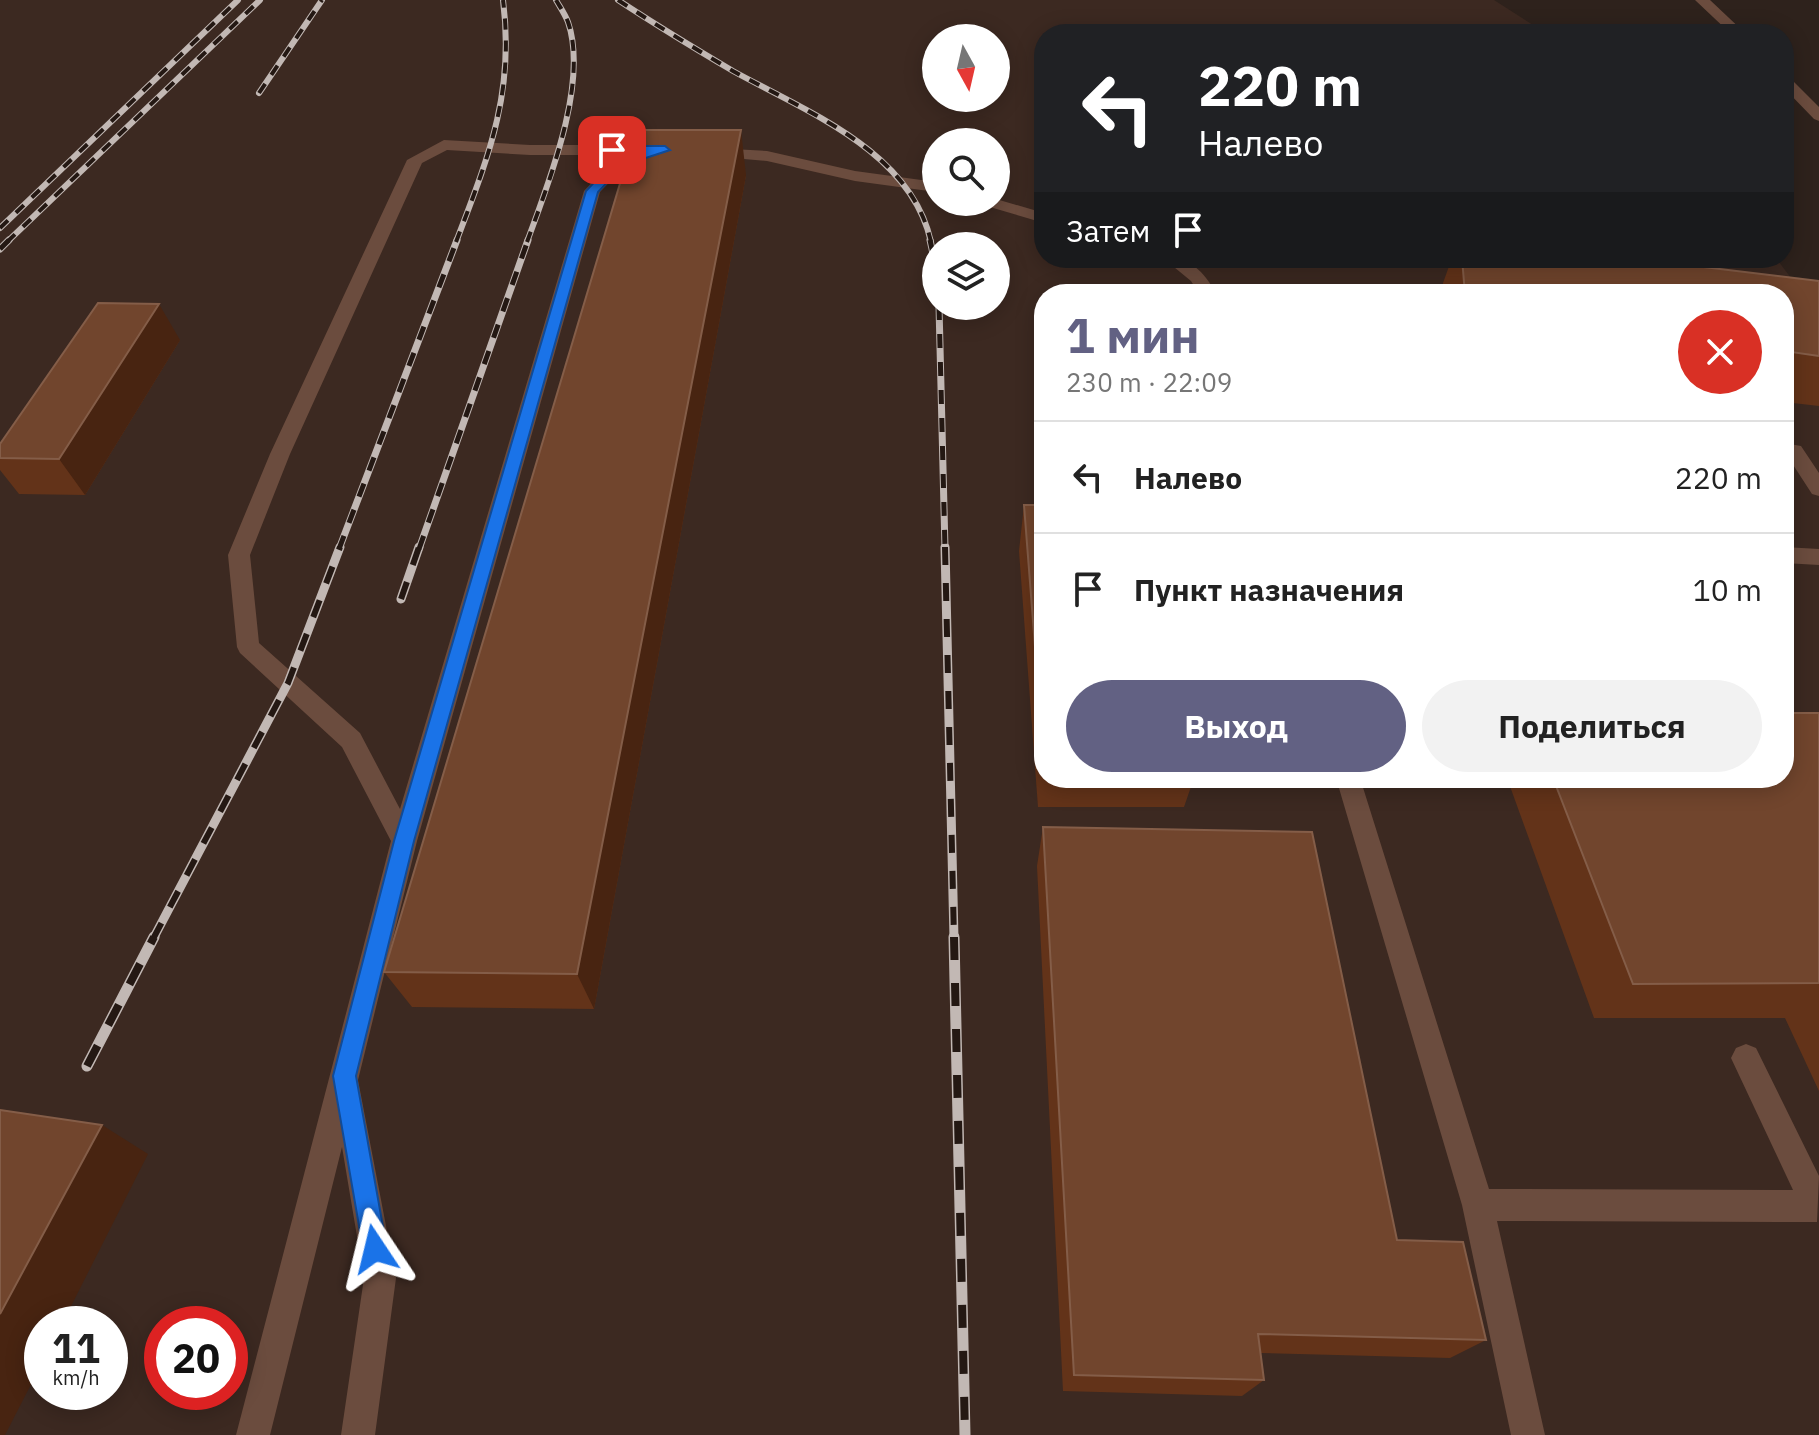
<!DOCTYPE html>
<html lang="ru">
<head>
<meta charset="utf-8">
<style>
	body { margin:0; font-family:"IBM Plex Sans",sans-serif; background:#f2f2f2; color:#222; height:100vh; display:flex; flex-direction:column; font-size:30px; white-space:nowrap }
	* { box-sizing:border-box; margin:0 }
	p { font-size:26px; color:#767676 }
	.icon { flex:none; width:44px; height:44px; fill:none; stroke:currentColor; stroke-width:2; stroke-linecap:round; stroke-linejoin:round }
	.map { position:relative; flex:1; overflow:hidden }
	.drawer { position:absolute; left:1034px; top:284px; width:760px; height:504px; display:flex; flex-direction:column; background:#fff; border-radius:32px; box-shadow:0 4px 20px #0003 }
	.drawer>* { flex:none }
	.banner { position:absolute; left:1034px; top:24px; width:760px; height:244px; border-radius:32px; box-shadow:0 4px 20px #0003; background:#202124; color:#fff; overflow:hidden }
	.needle { width:52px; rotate:172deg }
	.controls { position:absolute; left:922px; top:24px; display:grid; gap:16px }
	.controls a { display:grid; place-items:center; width:88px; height:88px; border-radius:50%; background:#fff; box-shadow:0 4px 20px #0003; font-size:40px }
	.speed { position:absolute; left:24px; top:1306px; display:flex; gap:16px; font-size:40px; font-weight:700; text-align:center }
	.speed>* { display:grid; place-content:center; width:104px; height:104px; border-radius:50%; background:#fff; box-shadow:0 4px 20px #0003; line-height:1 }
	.speed small { font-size:20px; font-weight:400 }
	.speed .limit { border:12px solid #d22; background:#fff; color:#111 }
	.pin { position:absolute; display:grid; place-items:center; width:68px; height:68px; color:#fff; margin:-34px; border-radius:16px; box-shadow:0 4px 12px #0006 }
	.me { position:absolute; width:88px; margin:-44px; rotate:350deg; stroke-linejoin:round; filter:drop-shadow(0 0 6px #0008) }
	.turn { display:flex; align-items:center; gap:28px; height:168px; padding:0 32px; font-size:36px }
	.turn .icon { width:104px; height:104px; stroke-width:2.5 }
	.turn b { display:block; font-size:56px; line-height:68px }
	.then { display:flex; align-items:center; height:76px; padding:0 32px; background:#0003; gap:16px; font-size:30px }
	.round { display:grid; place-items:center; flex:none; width:84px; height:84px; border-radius:42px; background:#f2f2f2 }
	.head { display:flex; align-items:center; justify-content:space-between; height:136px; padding:0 32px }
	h1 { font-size:48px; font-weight:700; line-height:60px; color:#626183 }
	.action { display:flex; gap:16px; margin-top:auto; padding:16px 32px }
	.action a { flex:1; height:92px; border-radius:48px; background:#626183; color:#fff; font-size:32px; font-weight:700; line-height:92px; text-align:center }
	.action a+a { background:#f2f2f2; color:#222 }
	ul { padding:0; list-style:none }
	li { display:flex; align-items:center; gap:24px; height:112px; padding:0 32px; border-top:2px solid #e0e0e0 }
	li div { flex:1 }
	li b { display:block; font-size:30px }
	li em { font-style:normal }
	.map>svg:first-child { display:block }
	.built { fill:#3c2921; fill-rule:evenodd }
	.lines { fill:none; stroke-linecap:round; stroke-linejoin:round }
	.minor { fill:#6b4c3e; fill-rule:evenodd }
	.rail-far3-casing { stroke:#c2b8b4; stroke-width:6 }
	.rail-far2-casing { stroke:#c2b8b4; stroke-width:7 }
	.rail-far1-casing { stroke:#c2b8b4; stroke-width:9 }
	.rail-casing { stroke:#c2b8b4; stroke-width:11 }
	.rail-far3 { stroke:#241813; stroke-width:4; stroke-dasharray:11; stroke-linecap:butt }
	.rail-far2 { stroke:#241813; stroke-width:5; stroke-dasharray:14; stroke-linecap:butt }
	.rail-far1 { stroke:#241813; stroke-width:6; stroke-dasharray:18; stroke-linecap:butt }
	.rail { stroke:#241813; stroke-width:8; stroke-dasharray:23; stroke-linecap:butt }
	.wall { fill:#633319 }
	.shaded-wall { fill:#482411 }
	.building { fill:#71452d; stroke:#845d48; stroke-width:2 }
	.route { fill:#1a73e8; stroke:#114b97; stroke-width:2 }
</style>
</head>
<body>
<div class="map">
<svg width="1819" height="1435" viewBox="0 0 1819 1435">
	<rect width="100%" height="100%" fill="#2e221c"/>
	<!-- built -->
	<path class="built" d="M0,0H1494L1547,34H1044V258H1776L1819,315V1435H0ZM936,38H996V98H936ZM936,142H996V202H936ZM936,246H996V306H936ZM1044,294H1784V778H1044ZM42,1324H110V1392H42ZM162,1324H230V1392H162Z"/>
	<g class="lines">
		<!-- minor -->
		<path class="minor" d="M1695,0H1710L1746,34H1731Z
			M1784,76L1789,77L1819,107V121L1814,119L1784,88Z
			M444,140L530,145H642L649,149H662L665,152L625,166L600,192L417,841L358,1080L396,1278L375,1435H341L364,1278L342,1147L270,1435H236L391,841L342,747L240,653L237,647L228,555L270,454L407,160ZM447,150L530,155H631L613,160L584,191L400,809L360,733L259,643L250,555L290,454L422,163Z
			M714,148L767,151L855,171L936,182V192L855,181L767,161L709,156L706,153Z
			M996,199L1044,213V223L983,205L981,202H996Z
			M1163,258C1192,258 1202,270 1217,294H1199L1191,281Z
			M1784,443L1801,446L1819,473V496L1812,494L1788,457H1784Z
			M1784,547L1819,549V565L1784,563Z
			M1336,778H1360L1489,1189L1793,1190L1731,1058L1736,1048L1746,1044L1756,1048L1819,1176L1817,1222L1497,1221L1545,1435H1511L1462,1205Z"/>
		<defs>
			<path id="rail-far3" d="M618,0C656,25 694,48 733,71C807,112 911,151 931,242
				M259,93L322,0
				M0,228L238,0
				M7,242L260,0
				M456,242C488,158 515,93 503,0
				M527,242C548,184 589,83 568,22C565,14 560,7 556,0"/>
			<path id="rail-far2" d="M930,240L936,267
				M0,249L9,240
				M939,306L945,549
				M339,549L457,240
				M419,549L528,240"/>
			<path id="rail-far1" d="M945,547L954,939
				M401,599L419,547
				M153,939L288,683L340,547"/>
			<path id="rail" d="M954,937L965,1435
				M87,1066L154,937"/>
		</defs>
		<!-- rail-far3 casing -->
		<use href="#rail-far3" class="rail-far3-casing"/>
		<!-- rail-far2 casing -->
		<use href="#rail-far2" class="rail-far2-casing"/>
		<!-- rail-far1 casing -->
		<use href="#rail-far1" class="rail-far1-casing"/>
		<!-- rail casing -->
		<use href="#rail" class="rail-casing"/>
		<!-- rail-far3 -->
		<use href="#rail-far3" class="rail-far3"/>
		<!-- rail-far2 -->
		<use href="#rail-far2" class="rail-far2"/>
		<!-- rail-far1 -->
		<use href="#rail-far1" class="rail-far1"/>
		<!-- rail -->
		<use href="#rail" class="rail"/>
	</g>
	<!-- wall -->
	<path class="wall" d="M746,175L594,1009L412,1007L384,972Z
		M1452,258H1629L1819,281V406L1784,402V294H1443V283Z
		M180,340L85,495L19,494L0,470V444Z
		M1024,505H1044V778H1194L1184,807H1038L1019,551Z
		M1819,713V1091L1785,1018H1594L1507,778H1784Z
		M1043,827L1397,1240L1486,1340L1450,1358L1261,1353L1264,1380L1242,1396L1063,1391L1037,866Z"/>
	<!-- shaded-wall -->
	<path class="shaded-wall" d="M741,130L746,175L594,1009L577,974Z
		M159,304L180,340L85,495L59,459Z
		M102,1125L148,1154L62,1324H42V1363L5,1435H0V1314Z"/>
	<!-- building -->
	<path class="building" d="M636,130H741L577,974L384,972Z
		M1462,258H1629L1819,281V356L1784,351V294H1465Z
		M98,303L159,304L59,459L0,458V444Z
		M1024,505H1044V763Z
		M1784,713H1819V983L1633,984L1553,778H1784Z
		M1043,827L1312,832L1397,1240L1463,1242L1486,1340L1258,1334L1264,1380L1074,1375Z
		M0,1110L102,1125L0,1314Z"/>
	<!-- route -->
	<path class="route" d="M612,146H665L670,150L624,165L598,192L414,841L356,1076L387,1249L384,1258L375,1262L367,1258L363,1249L333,1076L394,841L586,191L615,160L639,153L608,152L606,150Z"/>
</svg>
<div class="controls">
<a><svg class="needle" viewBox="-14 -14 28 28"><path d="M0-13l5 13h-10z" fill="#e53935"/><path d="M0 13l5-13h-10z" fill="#767676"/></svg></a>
<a><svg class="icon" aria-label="search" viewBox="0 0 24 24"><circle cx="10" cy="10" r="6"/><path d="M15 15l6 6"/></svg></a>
<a><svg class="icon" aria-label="layers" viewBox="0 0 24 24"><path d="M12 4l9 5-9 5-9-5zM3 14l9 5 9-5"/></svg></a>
</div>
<div class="speed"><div>11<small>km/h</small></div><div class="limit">20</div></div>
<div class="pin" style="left:612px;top:150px;background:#d93025"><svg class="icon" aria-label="arrive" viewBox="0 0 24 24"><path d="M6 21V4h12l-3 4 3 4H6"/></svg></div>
<svg class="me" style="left:375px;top:1249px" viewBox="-20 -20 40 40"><path d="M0-17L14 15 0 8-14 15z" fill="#1a73e8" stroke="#fff" stroke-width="4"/></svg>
<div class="banner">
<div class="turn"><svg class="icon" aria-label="left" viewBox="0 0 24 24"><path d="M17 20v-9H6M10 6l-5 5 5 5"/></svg><div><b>220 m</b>Налево</div></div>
<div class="then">Затем<svg class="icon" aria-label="arrive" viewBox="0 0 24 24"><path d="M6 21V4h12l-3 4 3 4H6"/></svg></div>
</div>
<section class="drawer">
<div class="head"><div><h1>1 мин</h1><p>230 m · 22:09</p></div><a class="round" style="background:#d93025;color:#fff"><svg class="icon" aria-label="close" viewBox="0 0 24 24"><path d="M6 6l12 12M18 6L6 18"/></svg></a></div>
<ul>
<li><svg class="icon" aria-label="left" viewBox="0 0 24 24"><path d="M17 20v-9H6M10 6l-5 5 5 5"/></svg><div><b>Налево</b></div><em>220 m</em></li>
<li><svg class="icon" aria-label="arrive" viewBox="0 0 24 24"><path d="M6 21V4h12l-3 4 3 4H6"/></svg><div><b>Пункт назначения</b></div><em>10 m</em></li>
</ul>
<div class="action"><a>Выход</a><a>Поделиться</a></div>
</section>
</div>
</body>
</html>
